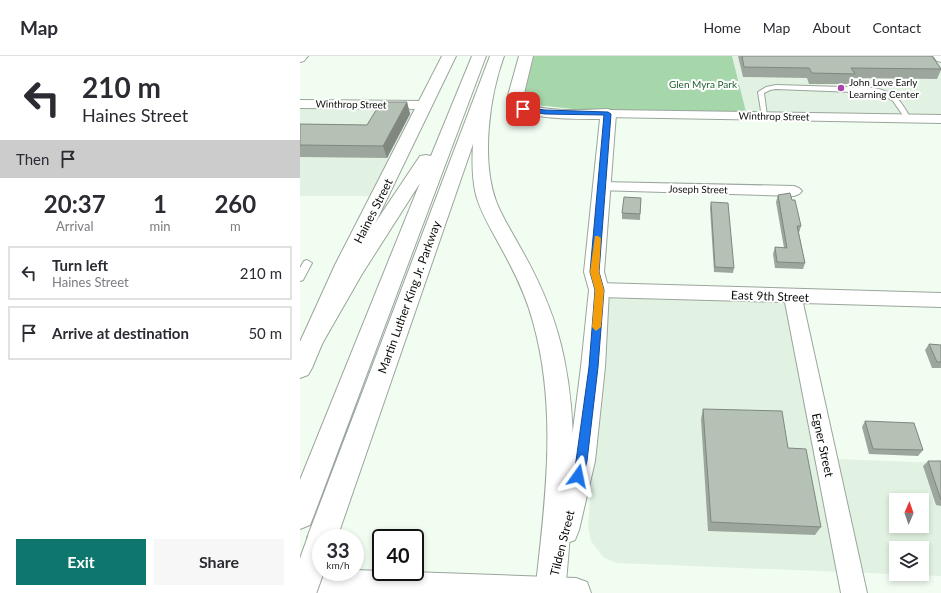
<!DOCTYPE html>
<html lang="en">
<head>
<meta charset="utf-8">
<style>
	body { margin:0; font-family:Lato,sans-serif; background:#f7f7f7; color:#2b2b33; height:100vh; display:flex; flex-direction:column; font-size:15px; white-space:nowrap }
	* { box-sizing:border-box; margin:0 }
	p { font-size:13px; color:#7c7c81 }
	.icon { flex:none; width:22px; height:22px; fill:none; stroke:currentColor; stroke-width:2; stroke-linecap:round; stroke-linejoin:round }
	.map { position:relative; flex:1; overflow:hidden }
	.drawer { display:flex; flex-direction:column; background:#fff; width:300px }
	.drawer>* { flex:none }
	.hud { background:#fff; color:#2b2b33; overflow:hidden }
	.needle { width:26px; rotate:2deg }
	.controls { position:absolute; left:589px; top:437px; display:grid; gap:8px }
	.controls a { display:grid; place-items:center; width:40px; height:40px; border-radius:0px; background:#fff; box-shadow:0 2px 6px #0003; font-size:20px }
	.speed { position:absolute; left:12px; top:473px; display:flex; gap:8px; font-size:20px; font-weight:700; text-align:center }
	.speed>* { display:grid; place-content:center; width:52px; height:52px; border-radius:50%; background:#fff; box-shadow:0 2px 6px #0003; line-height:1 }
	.speed small { font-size:10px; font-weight:400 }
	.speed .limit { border:2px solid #111; border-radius:6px; background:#fff; color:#111 }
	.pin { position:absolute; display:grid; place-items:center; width:34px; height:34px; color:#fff; margin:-17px; border-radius:8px; box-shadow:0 2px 6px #0006 }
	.me { position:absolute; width:44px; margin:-22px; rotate:12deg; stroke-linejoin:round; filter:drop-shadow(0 0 3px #0008) }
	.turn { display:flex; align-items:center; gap:14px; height:84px; padding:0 16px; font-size:18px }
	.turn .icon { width:52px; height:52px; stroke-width:2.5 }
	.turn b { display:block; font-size:28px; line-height:34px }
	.then { display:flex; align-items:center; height:38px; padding:0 16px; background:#0003; gap:8px; font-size:15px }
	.eta { display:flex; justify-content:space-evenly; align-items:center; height:68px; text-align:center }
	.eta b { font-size:24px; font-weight:700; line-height:28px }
	.primary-button { display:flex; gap:8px; margin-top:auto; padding:8px 16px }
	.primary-button a { flex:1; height:46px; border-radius:0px; background:#0f766e; color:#fff; font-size:16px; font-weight:700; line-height:46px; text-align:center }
	.primary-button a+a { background:#f7f7f7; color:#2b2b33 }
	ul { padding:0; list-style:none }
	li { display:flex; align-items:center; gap:12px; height:54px; margin:0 8px 6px; padding:0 8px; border:2px solid #e1e1e2; border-radius:0px }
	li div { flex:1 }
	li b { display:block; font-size:15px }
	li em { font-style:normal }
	header { display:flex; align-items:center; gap:24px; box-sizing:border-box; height:56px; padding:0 20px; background:#fff; border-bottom:1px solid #e1e1e2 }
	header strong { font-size:19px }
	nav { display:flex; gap:22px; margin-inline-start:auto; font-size:14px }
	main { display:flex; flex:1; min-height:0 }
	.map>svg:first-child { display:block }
	.built { fill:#e1f2e2; fill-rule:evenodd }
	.green { fill:#a6d7aa }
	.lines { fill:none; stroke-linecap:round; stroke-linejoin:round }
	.lane-casing { stroke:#9aa59b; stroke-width:2 }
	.street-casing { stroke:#9aa59b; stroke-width:2 }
	.secondary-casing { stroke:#9aa59b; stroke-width:2 }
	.highway-casing { stroke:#9aa59b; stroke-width:2 }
	.lane { fill:#fff; fill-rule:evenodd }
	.street { fill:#fff; fill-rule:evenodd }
	.secondary { fill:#fff; fill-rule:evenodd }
	.highway { fill:#fff; fill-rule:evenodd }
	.highway-bridge-casing { stroke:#9aa59b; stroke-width:29; stroke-linecap:butt }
	.highway-bridge { stroke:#fff; stroke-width:27 }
	.wall { fill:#9da69d }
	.shaded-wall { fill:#7f877f }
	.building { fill:#b6c1b6; stroke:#7f877f }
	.route { fill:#1a73e8; stroke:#114b97 }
	.slow { fill:#f59e0b }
	.poi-dot { fill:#a946ac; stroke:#fff; stroke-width:1.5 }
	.labels { text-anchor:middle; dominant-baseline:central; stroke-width:4; stroke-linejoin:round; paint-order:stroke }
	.far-poi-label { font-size:10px; fill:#0b0e0b; stroke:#fff; text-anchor:start }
	.far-park-label { font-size:10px; fill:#1d5f29; stroke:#fff }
	.far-street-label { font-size:10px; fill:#0b0e0b; stroke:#fff }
	.street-label { font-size:12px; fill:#0b0e0b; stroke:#fff }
</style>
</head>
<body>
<header>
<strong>Map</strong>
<nav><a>Home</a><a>Map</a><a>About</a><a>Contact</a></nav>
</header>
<main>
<section class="drawer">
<div class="hud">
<div class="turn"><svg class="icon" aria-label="left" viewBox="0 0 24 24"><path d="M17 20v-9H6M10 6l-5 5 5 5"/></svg><div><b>210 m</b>Haines Street</div></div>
<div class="then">Then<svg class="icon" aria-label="arrive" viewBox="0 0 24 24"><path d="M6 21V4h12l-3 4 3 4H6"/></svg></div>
</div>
<div class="eta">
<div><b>20:37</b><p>Arrival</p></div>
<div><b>1</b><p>min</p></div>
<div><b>260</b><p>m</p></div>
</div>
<ul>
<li><svg class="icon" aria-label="left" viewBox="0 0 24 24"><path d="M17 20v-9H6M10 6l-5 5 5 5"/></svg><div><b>Turn left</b><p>Haines Street</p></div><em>210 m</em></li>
<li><svg class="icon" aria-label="arrive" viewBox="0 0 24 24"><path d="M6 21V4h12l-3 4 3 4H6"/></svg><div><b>Arrive at destination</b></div><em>50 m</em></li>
</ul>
<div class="primary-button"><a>Exit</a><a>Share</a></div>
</section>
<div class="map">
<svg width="641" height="537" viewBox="0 0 641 537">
	<rect width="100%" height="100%" fill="#f2fdf2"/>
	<!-- built -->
	<path class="built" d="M432,0H635L641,9V59L446,56Z
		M0,51L117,52L73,140H0Z
		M305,242L503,247L536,403L641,407V520L317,507L303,501L291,485L288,471ZM596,444H622V470H596ZM596,492H622V518H596Z"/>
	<!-- green -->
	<path class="green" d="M234,0H432L446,56L273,53L226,48L224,39Z"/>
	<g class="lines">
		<defs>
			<path id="lane" d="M476,29L574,32C596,36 601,45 611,63L606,64L593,45L580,37L476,33L470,34L464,37L467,60L462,61L458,36L466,31Z
				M7,204L12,207L3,224L0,225V212L4,205Z"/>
			<path id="street" d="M0,0H8L4,5L0,6Z
				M633,0H641V6L637,5Z
				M0,44L125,45L129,46L131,49L129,52L125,53L0,52Z
				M308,54L641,59V67L303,61L302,58L303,55Z
				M302,126L494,130L499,132L502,135L499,138L494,140L297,134L294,131L297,128Z
				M299,227L641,237V251L503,247L567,537H541L485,246L299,241L293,239L290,234L293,229Z"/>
			<path id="secondary" d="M142,0H156L55,209L12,312L8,319L0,322V286L35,209Z
				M219,0H233L222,46C244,57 283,54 308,53L313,55L316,58L304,216L309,234L305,311L295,405L279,474L275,484L265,488L255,484L251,474L269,405L281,311L289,234L284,216L300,63C283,63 209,65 207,43Z
				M0,513H21V516H55V514L276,522L287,526L291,537H0Z"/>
			<path id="highway" d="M172,0H186L14,459L10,469L0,473V424L120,127L62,218L19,293L11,296L3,293L0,286L47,209L120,100L126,99L131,100Z
				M190,0H204C189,41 181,104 196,145C202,161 212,176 220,191C240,226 256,262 264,302C280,380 272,459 265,537H235C245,448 258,354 233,266C226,239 213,213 199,188C191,173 181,157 176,139C172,123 172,105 173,88L37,482H21V496L12,492L7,482Z"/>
		</defs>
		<!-- lane casing -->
		<use href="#lane" class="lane-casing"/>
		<!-- street casing -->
		<use href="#street" class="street-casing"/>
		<!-- secondary casing -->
		<use href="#secondary" class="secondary-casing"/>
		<!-- highway casing -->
		<use href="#highway" class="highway-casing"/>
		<!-- lane -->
		<use href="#lane" class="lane"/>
		<!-- street -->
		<use href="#street" class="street"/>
		<!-- secondary -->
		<use href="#secondary" class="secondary"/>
		<!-- highway -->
		<use href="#highway" class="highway"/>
		<defs>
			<path id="highway-bridge" d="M2,537L21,484"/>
		</defs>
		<!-- highway-bridge casing -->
		<use href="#highway-bridge" class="highway-bridge-casing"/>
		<!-- highway-bridge -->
		<use href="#highway-bridge" class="highway-bridge"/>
	</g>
	<!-- wall -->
	<path class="wall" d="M438,0H632L641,12V14L637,23L553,22L551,28H509L507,22L443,21Z
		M107,46L110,58L87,102L0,101V68L67,69Z
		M478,139L492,144L501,170L499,177L505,207L503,213L475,212L473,198L475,191L484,192L476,146Z
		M341,142L340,164L322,163V157Z
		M411,146L434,212L433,217L414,216L410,152Z
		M629,288L641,289V312H632L625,294Z
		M403,353L488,392L521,471L515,479L408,475L401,363Z
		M565,365L623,394L618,400L569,398L562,371Z
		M628,405H641V450L636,449L623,410Z"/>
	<!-- shaded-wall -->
	<path class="shaded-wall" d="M107,46L110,58L87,102L83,90Z"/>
	<!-- building -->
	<path class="building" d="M442,0H632L641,13L551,12L555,18L512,17L509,12L444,11Z
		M81,46H107L83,90L0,89V68L67,69Z
		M490,137L492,144H495L501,170H497L505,207L477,206L475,191L487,192L478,139Z
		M324,141L341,142L340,158L322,157Z
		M411,146L428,147L434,212L415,211Z
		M629,288L641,289V306H637Z
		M403,353L482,355L488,392L506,393L521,471L411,466Z
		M565,365L614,367L623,394L573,393Z
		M628,405H641V444Z"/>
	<!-- route -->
	<path class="route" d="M223,51L245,54L308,56L311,58L299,216L304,234L298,311L287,405L282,424L278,426L274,424L273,420L276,405L289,311L295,234L290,216L304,59L245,58L221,54L220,53Z"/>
	<!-- slow -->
	<path class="slow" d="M295,180H298L301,182L299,216L304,234L301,271L296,275L292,271L295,234L290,216Z"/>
	<!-- markers -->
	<circle class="poi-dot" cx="541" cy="32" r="4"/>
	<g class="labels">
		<!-- far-poi labels -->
		<g class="far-poi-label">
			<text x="549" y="26">John Love Early<tspan x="549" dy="12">Learning Center</tspan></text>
		</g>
		<!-- far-park labels -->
		<g class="far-park-label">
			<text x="403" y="28">Glen Myra Park</text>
		</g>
		<!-- far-street labels -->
		<g class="far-street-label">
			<text transform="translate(51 48) rotate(1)">Winthrop Street</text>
			<text transform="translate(474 60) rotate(1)">Winthrop Street</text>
			<text transform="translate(398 133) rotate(1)">Joseph Street</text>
		</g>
		<!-- street labels -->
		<g class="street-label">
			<text transform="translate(73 155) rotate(-63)">Haines Street</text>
			<text transform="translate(470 240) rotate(2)">East 9th Street</text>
			<text transform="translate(109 241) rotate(-70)">Martin Luther King Jr. Parkway</text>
			<text transform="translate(523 389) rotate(78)">Egner Street</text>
			<text transform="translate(262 487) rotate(-76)">Tilden Street</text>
		</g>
	</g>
</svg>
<div class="controls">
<a><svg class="needle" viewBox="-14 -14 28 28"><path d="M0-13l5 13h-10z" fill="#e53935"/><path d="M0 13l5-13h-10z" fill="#7c7c81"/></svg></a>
<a><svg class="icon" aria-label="layers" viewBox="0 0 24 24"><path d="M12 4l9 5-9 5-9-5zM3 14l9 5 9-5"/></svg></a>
</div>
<div class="speed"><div>33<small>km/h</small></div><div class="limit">40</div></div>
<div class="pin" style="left:223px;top:53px;background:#d93025"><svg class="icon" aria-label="arrive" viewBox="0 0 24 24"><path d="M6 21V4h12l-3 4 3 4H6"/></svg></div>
<svg class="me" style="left:278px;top:420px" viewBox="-20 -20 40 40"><path d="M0-17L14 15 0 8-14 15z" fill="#1a73e8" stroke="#fff" stroke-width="4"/></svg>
</div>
</main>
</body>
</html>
